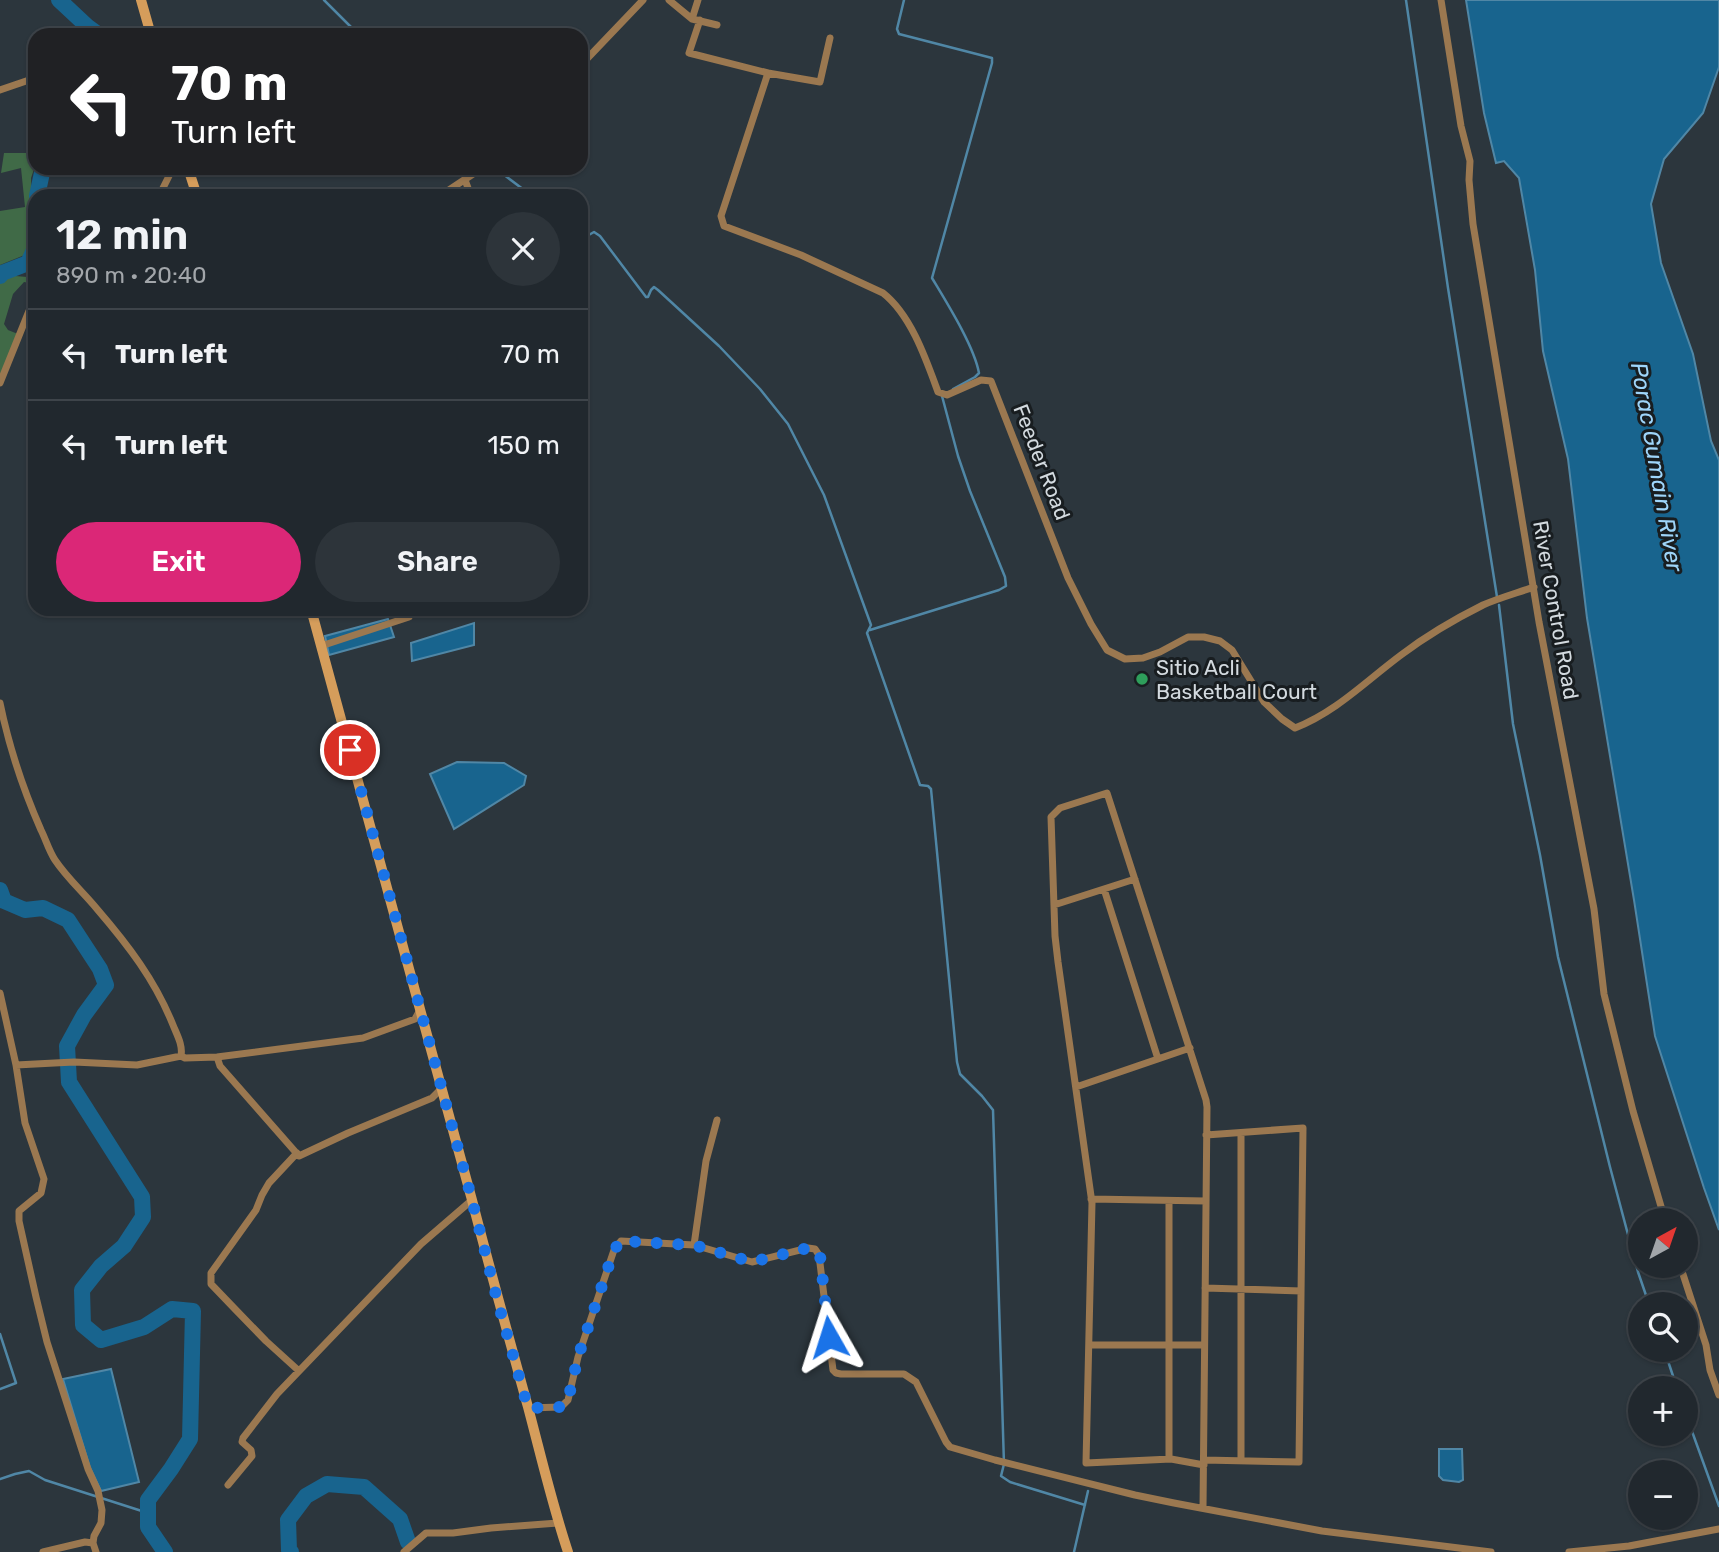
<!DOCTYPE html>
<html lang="en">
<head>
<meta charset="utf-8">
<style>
	body { margin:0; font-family:Rubik,sans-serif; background:#2d343a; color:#f1f3f6; height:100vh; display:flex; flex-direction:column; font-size:26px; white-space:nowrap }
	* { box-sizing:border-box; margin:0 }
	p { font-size:23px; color:#a2a6aa }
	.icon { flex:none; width:38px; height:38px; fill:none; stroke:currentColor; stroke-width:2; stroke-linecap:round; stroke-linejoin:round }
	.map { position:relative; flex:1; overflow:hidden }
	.details { position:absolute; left:28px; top:189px; width:560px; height:427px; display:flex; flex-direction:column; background:#21282e; border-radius:21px; box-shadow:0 2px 5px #0004,0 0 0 2px #3e444a }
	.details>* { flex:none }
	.guide { position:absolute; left:28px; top:28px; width:560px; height:147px; border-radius:21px; box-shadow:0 2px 5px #0004,0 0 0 2px #3e444a; background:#202124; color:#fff; overflow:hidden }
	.needle { width:46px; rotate:40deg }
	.fabs { position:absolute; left:1628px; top:1208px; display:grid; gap:14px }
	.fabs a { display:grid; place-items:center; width:70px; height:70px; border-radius:50%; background:#21282e; box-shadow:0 2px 5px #0004,0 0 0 2px #3e444a; font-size:35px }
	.pin { position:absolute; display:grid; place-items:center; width:60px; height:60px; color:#fff; margin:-30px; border:4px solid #fff; border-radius:50%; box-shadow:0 2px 7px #0007 }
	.me { position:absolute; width:77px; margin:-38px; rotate:354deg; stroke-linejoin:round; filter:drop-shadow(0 0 5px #0008) }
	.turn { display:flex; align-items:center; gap:24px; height:147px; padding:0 28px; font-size:32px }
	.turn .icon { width:91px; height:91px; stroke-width:2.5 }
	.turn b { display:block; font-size:49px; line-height:60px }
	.round { display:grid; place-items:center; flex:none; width:74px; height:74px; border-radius:37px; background:#2d343a }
	.head { display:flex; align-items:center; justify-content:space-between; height:119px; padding:0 28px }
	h1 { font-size:42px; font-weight:600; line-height:52px }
	.cta { display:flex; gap:14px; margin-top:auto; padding:14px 28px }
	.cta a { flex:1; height:80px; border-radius:42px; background:#db2777; color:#fff; font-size:28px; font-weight:600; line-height:80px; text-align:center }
	.cta a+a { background:#2d343a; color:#f1f3f6 }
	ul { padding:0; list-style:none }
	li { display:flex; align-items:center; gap:21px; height:91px; padding:0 28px; border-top:2px solid #3e444a }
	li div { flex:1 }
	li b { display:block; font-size:26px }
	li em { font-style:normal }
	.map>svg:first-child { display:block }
	.green { fill:#406a47 }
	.water { fill:#18648e; stroke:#5087a6; stroke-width:2 }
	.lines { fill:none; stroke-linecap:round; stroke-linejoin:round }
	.stream { stroke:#5087a6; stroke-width:2.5 }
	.river { stroke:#18648e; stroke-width:16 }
	.street { stroke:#9b7850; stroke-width:7 }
	.secondary { stroke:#d59d5b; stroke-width:10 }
	.route { stroke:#1a73e8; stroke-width:12; stroke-dasharray:0 21.6 }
	.leisure-dot { fill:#2e9e5b; stroke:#181d20; stroke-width:2.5 }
	.labels { text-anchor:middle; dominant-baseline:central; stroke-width:6; stroke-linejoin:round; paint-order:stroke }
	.street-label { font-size:21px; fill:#d3dadf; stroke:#181d20 }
	.poi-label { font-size:21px; fill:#d3dadf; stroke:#181d20; text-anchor:start }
	.water-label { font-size:23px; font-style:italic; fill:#9ed5fa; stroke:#181d20 }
</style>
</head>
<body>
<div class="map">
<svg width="1719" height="1552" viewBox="0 0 1719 1552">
	<rect width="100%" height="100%" fill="#2c363d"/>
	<!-- green -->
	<path class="green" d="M35,139V166L31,178L32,214L28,224L30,244L27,254L0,265V211L25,207L21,168L1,173L4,153H31Z
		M35,266V284L24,282L13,294L4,324L8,330L18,334L0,377V282L4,275L27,277Z"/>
	<!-- water -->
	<path class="water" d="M1466,0H1719V67L1703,113L1664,159L1651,204L1661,263L1693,354L1711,441L1719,460V1230L1704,1188L1655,1036L1634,900L1587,618L1568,459L1543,351L1535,270L1519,178L1504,161L1496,163L1484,113Z
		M388,619L394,637L329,655L325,636Z
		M474,623V645L412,661L411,643Z
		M457,762L504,763L526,776L524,785L454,829L430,774Z
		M111,1369L139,1482L101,1491L90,1468L63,1379Z
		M1439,1449H1462L1463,1480L1459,1482L1443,1480L1439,1476Z"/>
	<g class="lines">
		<!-- stream -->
		<path class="stream" d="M324,0L359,35
			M904,0L897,29L899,34L992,58V63L932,278C947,303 974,346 979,373L975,377L953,389
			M1406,0L1448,288L1497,597
			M495,168L532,196
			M581,233L587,236L594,232L600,236L646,297H648L651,290L654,287L658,290L719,346L760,389L788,424L824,495L871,625L867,633L920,785L928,786L931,789L957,1062L960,1074L982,1096L993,1110L1004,1464L1001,1476L1010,1482L1085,1505
			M1499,605L1513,724L1540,855L1558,957L1610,1167L1638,1272L1649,1304
			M870,630L999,590L1006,586L1005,577L970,491L958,456L942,396
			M0,1334L16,1383L0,1389
			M1664,1349L1677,1388
			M1685,1412L1719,1506
			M0,1479L15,1474L29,1471L45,1480L148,1513
			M1074,1552L1088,1491"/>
		<!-- river -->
		<path class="river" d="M59,0L88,27L99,35
			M37,196L43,168
			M0,276L2,273L28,263L35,248
			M0,890L4,901L25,910L43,908L68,920L100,969L106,985L84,1015L67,1046L69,1082L142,1197L143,1217L124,1246L101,1266L82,1290L83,1325L101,1340L144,1327L172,1309L193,1311L190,1439L171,1469L148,1500V1527L165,1552
			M291,1552L289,1550L288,1520L306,1496L327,1484L364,1487L400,1519L408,1542"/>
		<!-- street -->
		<path class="street" d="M669,0L692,19L717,25
			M1441,0L1461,126L1470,161L1469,180L1473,224L1539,622L1594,909L1604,994L1633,1111L1665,1220
			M692,19L698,0
			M700,20L689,53L768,73L721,216L724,226L801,255L883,293C911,315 926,359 938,392L947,395L981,380L991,381L1068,578L1091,624L1107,650L1125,659L1143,658L1160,652L1188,637H1204L1220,641L1232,650L1264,702L1282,719L1295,728C1336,712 1366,681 1401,655C1426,636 1455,619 1483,605C1499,598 1517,593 1534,587
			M581,65L643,0
			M768,73L820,82L830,38
			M0,90L35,78
			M465,180L471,196
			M159,196L173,168
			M440,196L482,168
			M0,383L35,296
			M321,646L409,617
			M0,703C9,747 23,789 41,830C46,840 49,851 55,860C67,878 83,892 97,909C128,945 155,980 173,1025C177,1035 183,1045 181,1056
			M1104,889L1158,1059
			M1054,905L1135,879
			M0,993L16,1065L74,1062L137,1065L181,1056L185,1058L217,1057L363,1038L415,1019L420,1010
			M217,1057L220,1066L299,1156L348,1133L432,1098L442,1088
			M16,1065L25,1123L44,1179L41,1193L19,1211V1221L36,1297L47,1342L88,1469L98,1491L102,1510L101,1523L94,1536L93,1543
			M1076,1087L1190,1048
			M1241,1133V1461
			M297,1153L269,1183L262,1195L256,1210L211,1273V1284L234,1308L266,1341L299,1371
			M1091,1199L1206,1201
			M1169,1201V1459
			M694,1245L706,1161L717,1120
			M1680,1265L1706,1345L1710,1370L1719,1395
			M1205,1288L1301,1291
			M1089,1345H1204
			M528,1408L561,1407L568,1400L578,1357L614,1250L621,1241L694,1245L752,1262L808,1248L815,1249L819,1255L833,1370L836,1373L841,1374H904L916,1382L946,1442L950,1447L995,1460L1135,1495L1174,1503L1322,1531L1491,1552
			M1204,1460L1299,1462L1303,1128L1206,1135
			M228,1485L252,1456L251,1450L242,1442L243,1438L277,1394L421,1244L472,1200
			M1203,1508L1207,1107L1206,1100L1107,793L1060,808L1051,817L1055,936L1058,962L1092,1203L1086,1463L1171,1459L1204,1465
			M43,1552L85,1542L93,1543L96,1552
			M404,1552L426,1533H453L491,1528L558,1523
			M1569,1552L1629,1546L1719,1529"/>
		<!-- secondary -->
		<path class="secondary" d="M141,0L151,35
			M188,168L197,196
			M311,609L472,1200C490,1270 509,1338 528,1407C541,1456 552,1504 568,1552"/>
	</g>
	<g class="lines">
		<!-- route -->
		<path class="route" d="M350,750L472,1200L497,1299L528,1408L561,1407L568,1400L578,1357L614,1250L621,1241L694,1245L752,1262L808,1248L815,1250L820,1255L829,1337"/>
	</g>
	<!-- markers -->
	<circle class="leisure-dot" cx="1142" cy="679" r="7"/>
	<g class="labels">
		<!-- street labels -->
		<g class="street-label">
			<text transform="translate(1042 462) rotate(69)">Feeder Road</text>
			<text transform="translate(1556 610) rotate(80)">River Control Road</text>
		</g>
		<!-- poi labels -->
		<g class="poi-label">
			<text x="1156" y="667">Sitio Acli<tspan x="1156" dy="24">Basketball Court</tspan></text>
		</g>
		<!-- water labels -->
		<g class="water-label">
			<text transform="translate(1657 467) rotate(80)">Porac Gumain River</text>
		</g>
	</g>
</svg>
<div class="fabs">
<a><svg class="needle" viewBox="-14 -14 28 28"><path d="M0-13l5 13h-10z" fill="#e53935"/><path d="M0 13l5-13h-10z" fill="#a2a6aa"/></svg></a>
<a><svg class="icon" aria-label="search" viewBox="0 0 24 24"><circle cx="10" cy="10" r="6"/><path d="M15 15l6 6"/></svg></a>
<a>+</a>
<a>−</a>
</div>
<div class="pin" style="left:350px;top:750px;background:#d93025"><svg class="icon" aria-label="arrive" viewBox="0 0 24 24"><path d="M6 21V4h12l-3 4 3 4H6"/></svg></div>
<svg class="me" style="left:829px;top:1337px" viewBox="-20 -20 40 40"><path d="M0-17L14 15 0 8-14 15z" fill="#1a73e8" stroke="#fff" stroke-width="4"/></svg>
<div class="guide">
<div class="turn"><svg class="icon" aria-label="left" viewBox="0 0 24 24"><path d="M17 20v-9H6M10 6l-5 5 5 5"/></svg><div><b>70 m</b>Turn left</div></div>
</div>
<section class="details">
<div class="head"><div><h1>12 min</h1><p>890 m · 20:40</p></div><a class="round"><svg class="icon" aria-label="close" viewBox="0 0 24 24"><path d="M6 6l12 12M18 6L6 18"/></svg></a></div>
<ul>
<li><svg class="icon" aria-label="left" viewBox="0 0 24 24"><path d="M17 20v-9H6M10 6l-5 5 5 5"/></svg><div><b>Turn left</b></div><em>70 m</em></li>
<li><svg class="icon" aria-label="left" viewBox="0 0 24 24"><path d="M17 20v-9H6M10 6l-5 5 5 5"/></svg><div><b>Turn left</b></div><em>150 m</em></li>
</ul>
<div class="cta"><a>Exit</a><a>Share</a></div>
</section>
</div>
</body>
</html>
